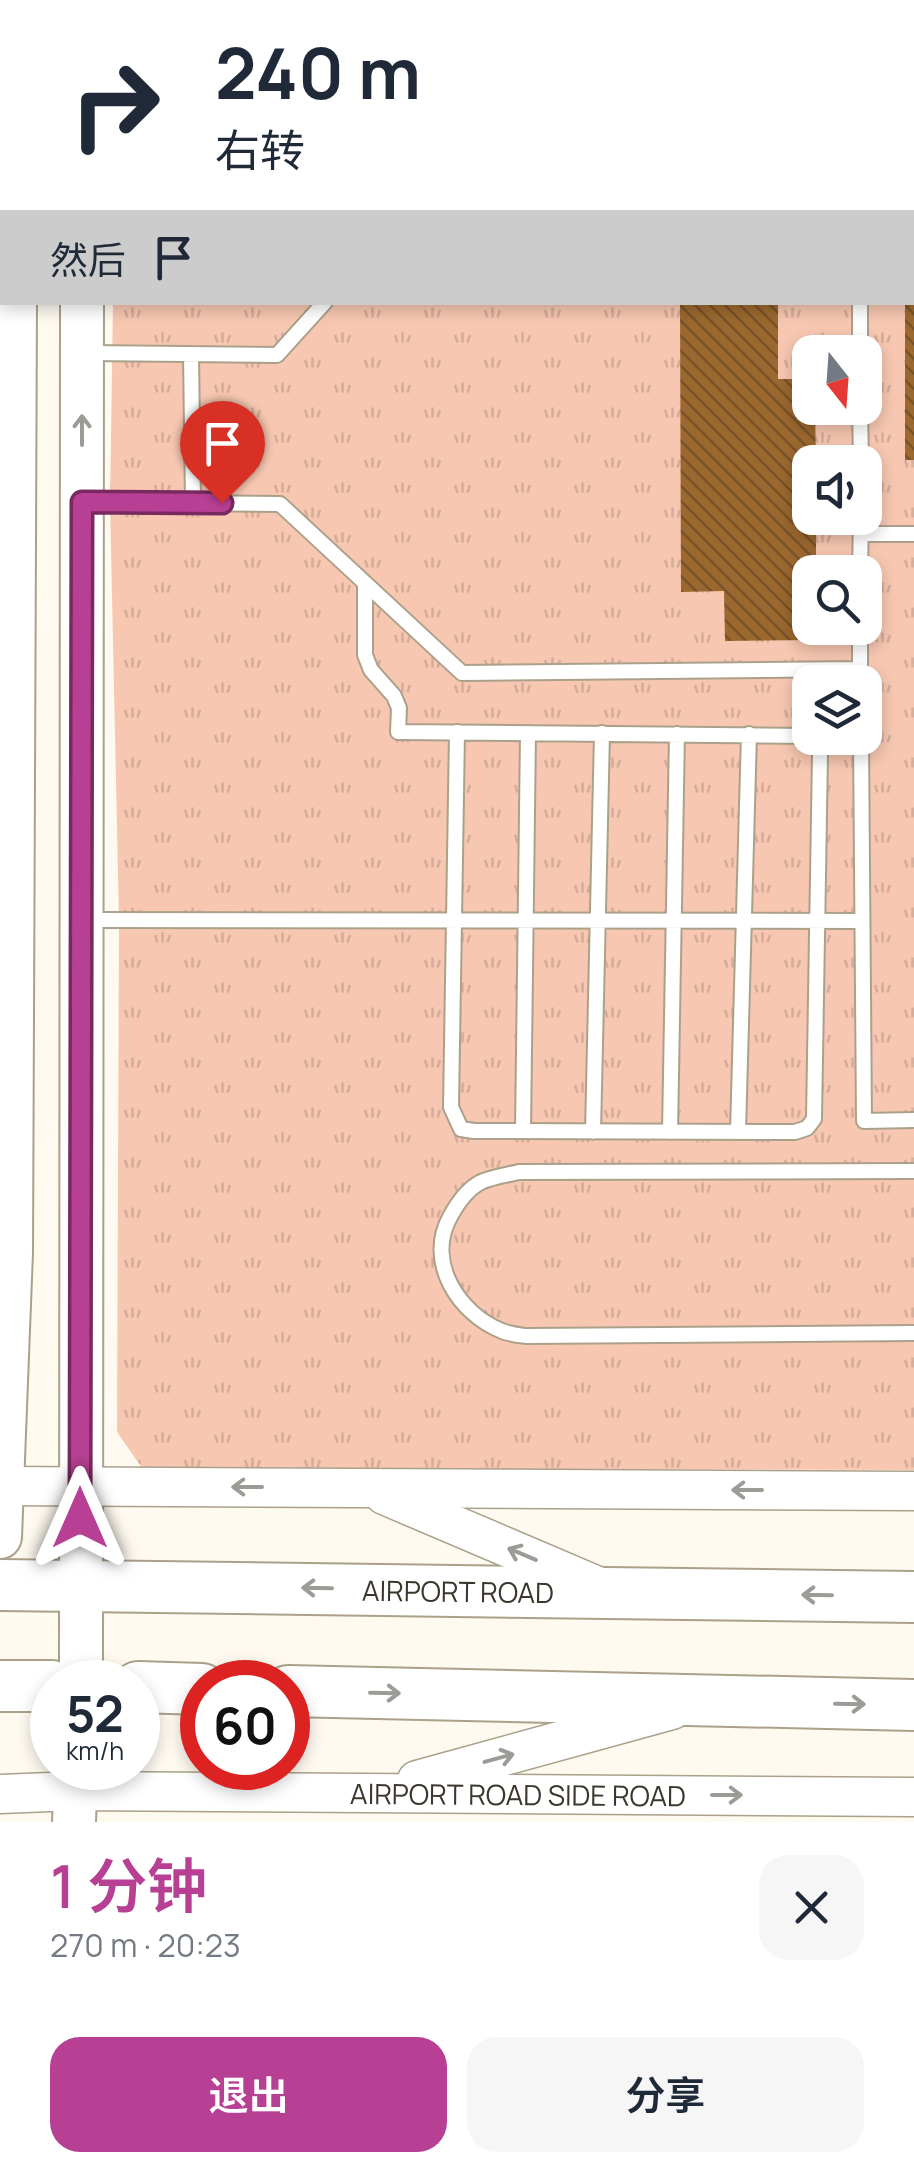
<!DOCTYPE html>
<html lang="zh">
<head>
<meta charset="utf-8">
<style>
	body { margin:0; font-family:Manrope,"Noto Sans SC",sans-serif; background:#f6f6f7; color:#1f2937; height:100vh; display:flex; flex-direction:column; font-size:38px; white-space:nowrap }
	* { box-sizing:border-box; margin:0 }
	p { font-size:32px; color:#747a83 }
	.icon { flex:none; width:55px; height:55px; fill:none; stroke:currentColor; stroke-width:2; stroke-linecap:round; stroke-linejoin:round }
	.map { position:relative; height:1822px; overflow:hidden }
	.drawer { display:flex; flex-direction:column; background:#fff; flex:1 }
	.drawer>* { flex:none }
	.top-card { position:absolute; left:0px; top:0px; width:915px; height:305px; box-shadow:0 5px 15px #0003; background:#fff; color:#1f2937; overflow:hidden }
	.needle { width:65px; rotate:163deg }
	.buttons { position:absolute; left:792px; top:335px; display:grid; gap:20px }
	.buttons a { display:grid; place-items:center; width:90px; height:90px; border-radius:20px; background:#fff; box-shadow:0 5px 15px #0003; font-size:50px }
	.speed { position:absolute; left:30px; top:1660px; display:flex; gap:20px; font-size:50px; font-weight:700; text-align:center }
	.speed>* { display:grid; place-content:center; width:130px; height:130px; border-radius:50%; background:#fff; box-shadow:0 5px 15px #0003; line-height:1 }
	.speed small { font-size:25px; font-weight:400 }
	.speed .limit { border:15px solid #d22; background:#fff; color:#111 }
	.pin { position:absolute; display:grid; place-items:center; width:85px; height:85px; color:#fff; margin:-102px -42px; border-radius:50% 50% 50% 0; rotate:-45deg; box-shadow:0 0 10px #0007 }
	.pin .icon { rotate:45deg }
	.me { position:absolute; width:110px; margin:-55px; rotate:0deg; stroke-linejoin:round; filter:drop-shadow(0 0 8px #0008) }
	.turn { display:flex; align-items:center; gap:35px; height:210px; padding:0 50px; font-size:45px }
	.turn .icon { width:130px; height:130px; stroke-width:2.5 }
	.turn b { display:block; font-size:70px; line-height:85px }
	.then { display:flex; align-items:center; height:95px; padding:0 50px; background:#0003; gap:20px; font-size:38px }
	.round { display:grid; place-items:center; flex:none; width:105px; height:105px; border-radius:30px; background:#f6f6f7 }
	.head { display:flex; align-items:center; justify-content:space-between; height:170px; padding:0 50px }
	h1 { font-size:60px; font-weight:600; line-height:75px; color:#b84094 }
	.action { display:flex; gap:20px; margin-top:auto; padding:20px 50px }
	.action a { flex:1; height:115px; border-radius:30px; background:#b84094; color:#fff; font-size:40px; font-weight:600; line-height:115px; text-align:center }
	.action a+a { background:#f6f6f7; color:#1f2937 }
	.map>svg:first-child { display:block }
	.grass { fill:url(#grass-tufts); fill-rule:evenodd }
	.building { fill:url(#building-back-hatch) }
	.lines { fill:none; stroke-linecap:round; stroke-linejoin:round }
	.lane-casing { stroke:#aba18a; stroke-width:18 }
	.street-casing { stroke:#aba18a; stroke-width:31 }
	.secondary-casing { stroke:#aba18a; stroke-width:41 }
	.primary-casing { stroke:#aba18a; stroke-width:46 }
	.highway-casing { stroke:#aba18a; stroke-width:54 }
	.lane { stroke:#fff; stroke-width:14 }
	.street { stroke:#fff; stroke-width:28 }
	.secondary { stroke:#fff; stroke-width:38 }
	.primary { stroke:#fff; stroke-width:42 }
	.highway { stroke:#fff; stroke-width:50 }
	.oneway { stroke:#9d9b96 }
	.route-casing { stroke:#782a60; stroke-width:25 }
	.route { stroke:#b84094; stroke-width:18 }
	.labels { text-anchor:middle; dominant-baseline:central; stroke-width:10; stroke-linejoin:round; paint-order:stroke }
	.street-label { font-size:28px; fill:#3b372d; stroke:#fff }
</style>
</head>
<body>
<div class="map">
<svg width="914" height="1822" viewBox="0 0 914 1822">
	<defs>
		<pattern id="grass-tufts" width="24" height="20" patternUnits="userSpaceOnUse" patternTransform="scale(2.5)"><rect width="24" height="20" fill="#f7c7b1"/><path d="M3 7l-1-3M5 7V3M7 7l1-3M15 17l-1-3M17 17v-4M19 17l1-3" fill="none" stroke="#d5ac99"/></pattern>
		<pattern id="building-back-hatch" width="6" height="6" patternUnits="userSpaceOnUse" patternTransform="scale(2.5)"><rect width="6" height="6" fill="#9b682f"/><path d="M-1 5l2 2M0 0l6 6M5-1l2 2" fill="none" stroke="#795227"/></pattern>
	</defs>
	<rect width="100%" height="100%" fill="#fefaf0"/>
	<!-- grass -->
	<path class="grass" d="M117,0H914V1470L142,1468L117,1432L119,920L110,502L113,303L912,302V2H117ZM810,352H865V408H810ZM810,462H865V518H810ZM810,572H865V628H810ZM810,682H865V738H810Z"/>
	<!-- building -->
	<path class="building" d="M680,302H778V379H810V408H815L816,462H810V518H816V572H810V628H816V640L725,641L724,591L681,592Z
		M905,302H914V460H905Z"/>
	<g class="lines">
		<defs>
			<path id="lane" d="M304,0V2
				M363,0V2
				M457,2V0
				M859,2V0
				M912,99H914
				M860,302V352
				M88,353L277,355L325,302
				M191,354L193,503
				M860,408L861,462
				M87,502L280,504L462,673L860,669
				M861,534H914
				M860,572L861,518
				M365,583V655L371,670L394,696L399,708L398,732L810,736
				M860,682V628
				M457,732L451,1107L461,1129L474,1131L795,1132L807,1128L814,1119L820,754L817,740L813,738
				M861,738L864,1121L914,1120
				M88,920L862,921
				M523,1131L528,733
				M593,1132L602,733
				M670,1132L677,734
				M738,1132L749,734
				M914,1171L519,1172C507,1175 492,1177 481,1182C467,1189 457,1204 450,1217C425,1262 459,1314 502,1331C509,1334 518,1335 526,1336L914,1333"/>
			<path id="street" d="M0,216H2"/>
			<g id="secondary">
				<path d="M0,1486L914,1491"/>
				<path d="M384,1495L600,1587"/>
				<path d="M417,1780L672,1710"/>
				<path id="s1" d="M0,1794L75,1791L914,1797"/>
			</g>
			<path id="primary" d="M16,2V0
				M83,2V0
				M0,1537L11,1252L15,302
				M81,1682L82,302
				M74,1822L76,1768"/>
			<g id="highway">
				<path id="s2" d="M0,1585L914,1597"/>
				<path d="M0,1686H52"/>
				<path d="M138,1687L202,1689"/>
				<path d="M288,1691L914,1705"/>
			</g>
		</defs>
		<!-- lane casing -->
		<use href="#lane" class="lane-casing"/>
		<!-- street casing -->
		<use href="#street" class="street-casing"/>
		<!-- secondary casing -->
		<use href="#secondary" class="secondary-casing"/>
		<!-- primary casing -->
		<use href="#primary" class="primary-casing"/>
		<!-- highway casing -->
		<use href="#highway" class="highway-casing"/>
		<!-- lane -->
		<use href="#lane" class="lane"/>
		<!-- street -->
		<use href="#street" class="street"/>
		<!-- secondary -->
		<use href="#secondary" class="secondary"/>
		<!-- primary -->
		<use href="#primary" class="primary"/>
		<!-- highway -->
		<use href="#highway" class="highway"/>
	</g>
	<!-- one-way arrows -->
	<defs><path id="oneway-shaft" d="M-6 0H5M1.5-3L5.5 0L1.5 3" fill="none" stroke-width="1.6" stroke-linecap="round" stroke-linejoin="round" transform="scale(2.5)"/></defs>
	<g class="oneway">
		<use href="#oneway-shaft" transform="translate(82 430) rotate(-90)"/>
		<use href="#oneway-shaft" transform="translate(247 1487) rotate(-180)"/>
		<use href="#oneway-shaft" transform="translate(747 1490) rotate(-180)"/>
		<use href="#oneway-shaft" transform="translate(522 1554) rotate(-157)"/>
		<use href="#oneway-shaft" transform="translate(317 1588) rotate(-179)"/>
		<use href="#oneway-shaft" transform="translate(817 1595) rotate(-179)"/>
		<use href="#oneway-shaft" transform="translate(385 1693) rotate(1)"/>
		<use href="#oneway-shaft" transform="translate(850 1704) rotate(1)"/>
		<use href="#oneway-shaft" transform="translate(499 1758) rotate(-15)"/>
		<use href="#oneway-shaft" transform="translate(727 1795)"/>
	</g>
	<g class="lines">
		<defs>
			<path id="route" d="M80,1518L82,502L222,503"/>
		</defs>
		<!-- route casing -->
		<use href="#route" class="route-casing"/>
		<!-- route -->
		<use href="#route" class="route"/>
	</g>
	<g class="labels">
		<!-- street labels -->
		<g class="street-label">
			<text stroke="none"><textPath href="#s2" startOffset="458">AIRPORT ROAD</textPath></text>
			<text stroke="none"><textPath href="#s1" startOffset="518">AIRPORT ROAD SIDE ROAD</textPath></text>
		</g>
	</g>
</svg>
<div class="buttons">
<a><svg class="needle" viewBox="-14 -14 28 28"><path d="M0-13l5 13h-10z" fill="#e53935"/><path d="M0 13l5-13h-10z" fill="#747a83"/></svg></a>
<a><svg class="icon" aria-label="sound" viewBox="0 0 24 24"><path d="M4 9h4l5-4v14l-5-4H4zM17 9q2 3 0 6"/></svg></a>
<a><svg class="icon" aria-label="search" viewBox="0 0 24 24"><circle cx="10" cy="10" r="6"/><path d="M15 15l6 6"/></svg></a>
<a><svg class="icon" aria-label="layers" viewBox="0 0 24 24"><path d="M12 4l9 5-9 5-9-5zM3 14l9 5 9-5"/></svg></a>
</div>
<div class="speed"><div>52<small>km/h</small></div><div class="limit">60</div></div>
<div class="pin" style="left:222px;top:503px;background:#d93025"><svg class="icon" aria-label="arrive" viewBox="0 0 24 24"><path d="M6 21V4h12l-3 4 3 4H6"/></svg></div>
<svg class="me" style="left:80px;top:1518px" viewBox="-20 -20 40 40"><path d="M0-17L14 15 0 8-14 15z" fill="#b84094" stroke="#fff" stroke-width="4"/></svg>
<div class="top-card">
<div class="turn"><svg class="icon" aria-label="right" viewBox="0 0 24 24"><path d="M7 20v-9h11M14 6l5 5-5 5"/></svg><div><b>240 m</b>右转</div></div>
<div class="then">然后<svg class="icon" aria-label="arrive" viewBox="0 0 24 24"><path d="M6 21V4h12l-3 4 3 4H6"/></svg></div>
</div>
</div>
<section class="drawer">
<div class="head"><div><h1>1 分钟</h1><p>270 m · 20:23</p></div><a class="round"><svg class="icon" aria-label="close" viewBox="0 0 24 24"><path d="M6 6l12 12M18 6L6 18"/></svg></a></div>
<div class="action"><a>退出</a><a>分享</a></div>
</section>
</body>
</html>
